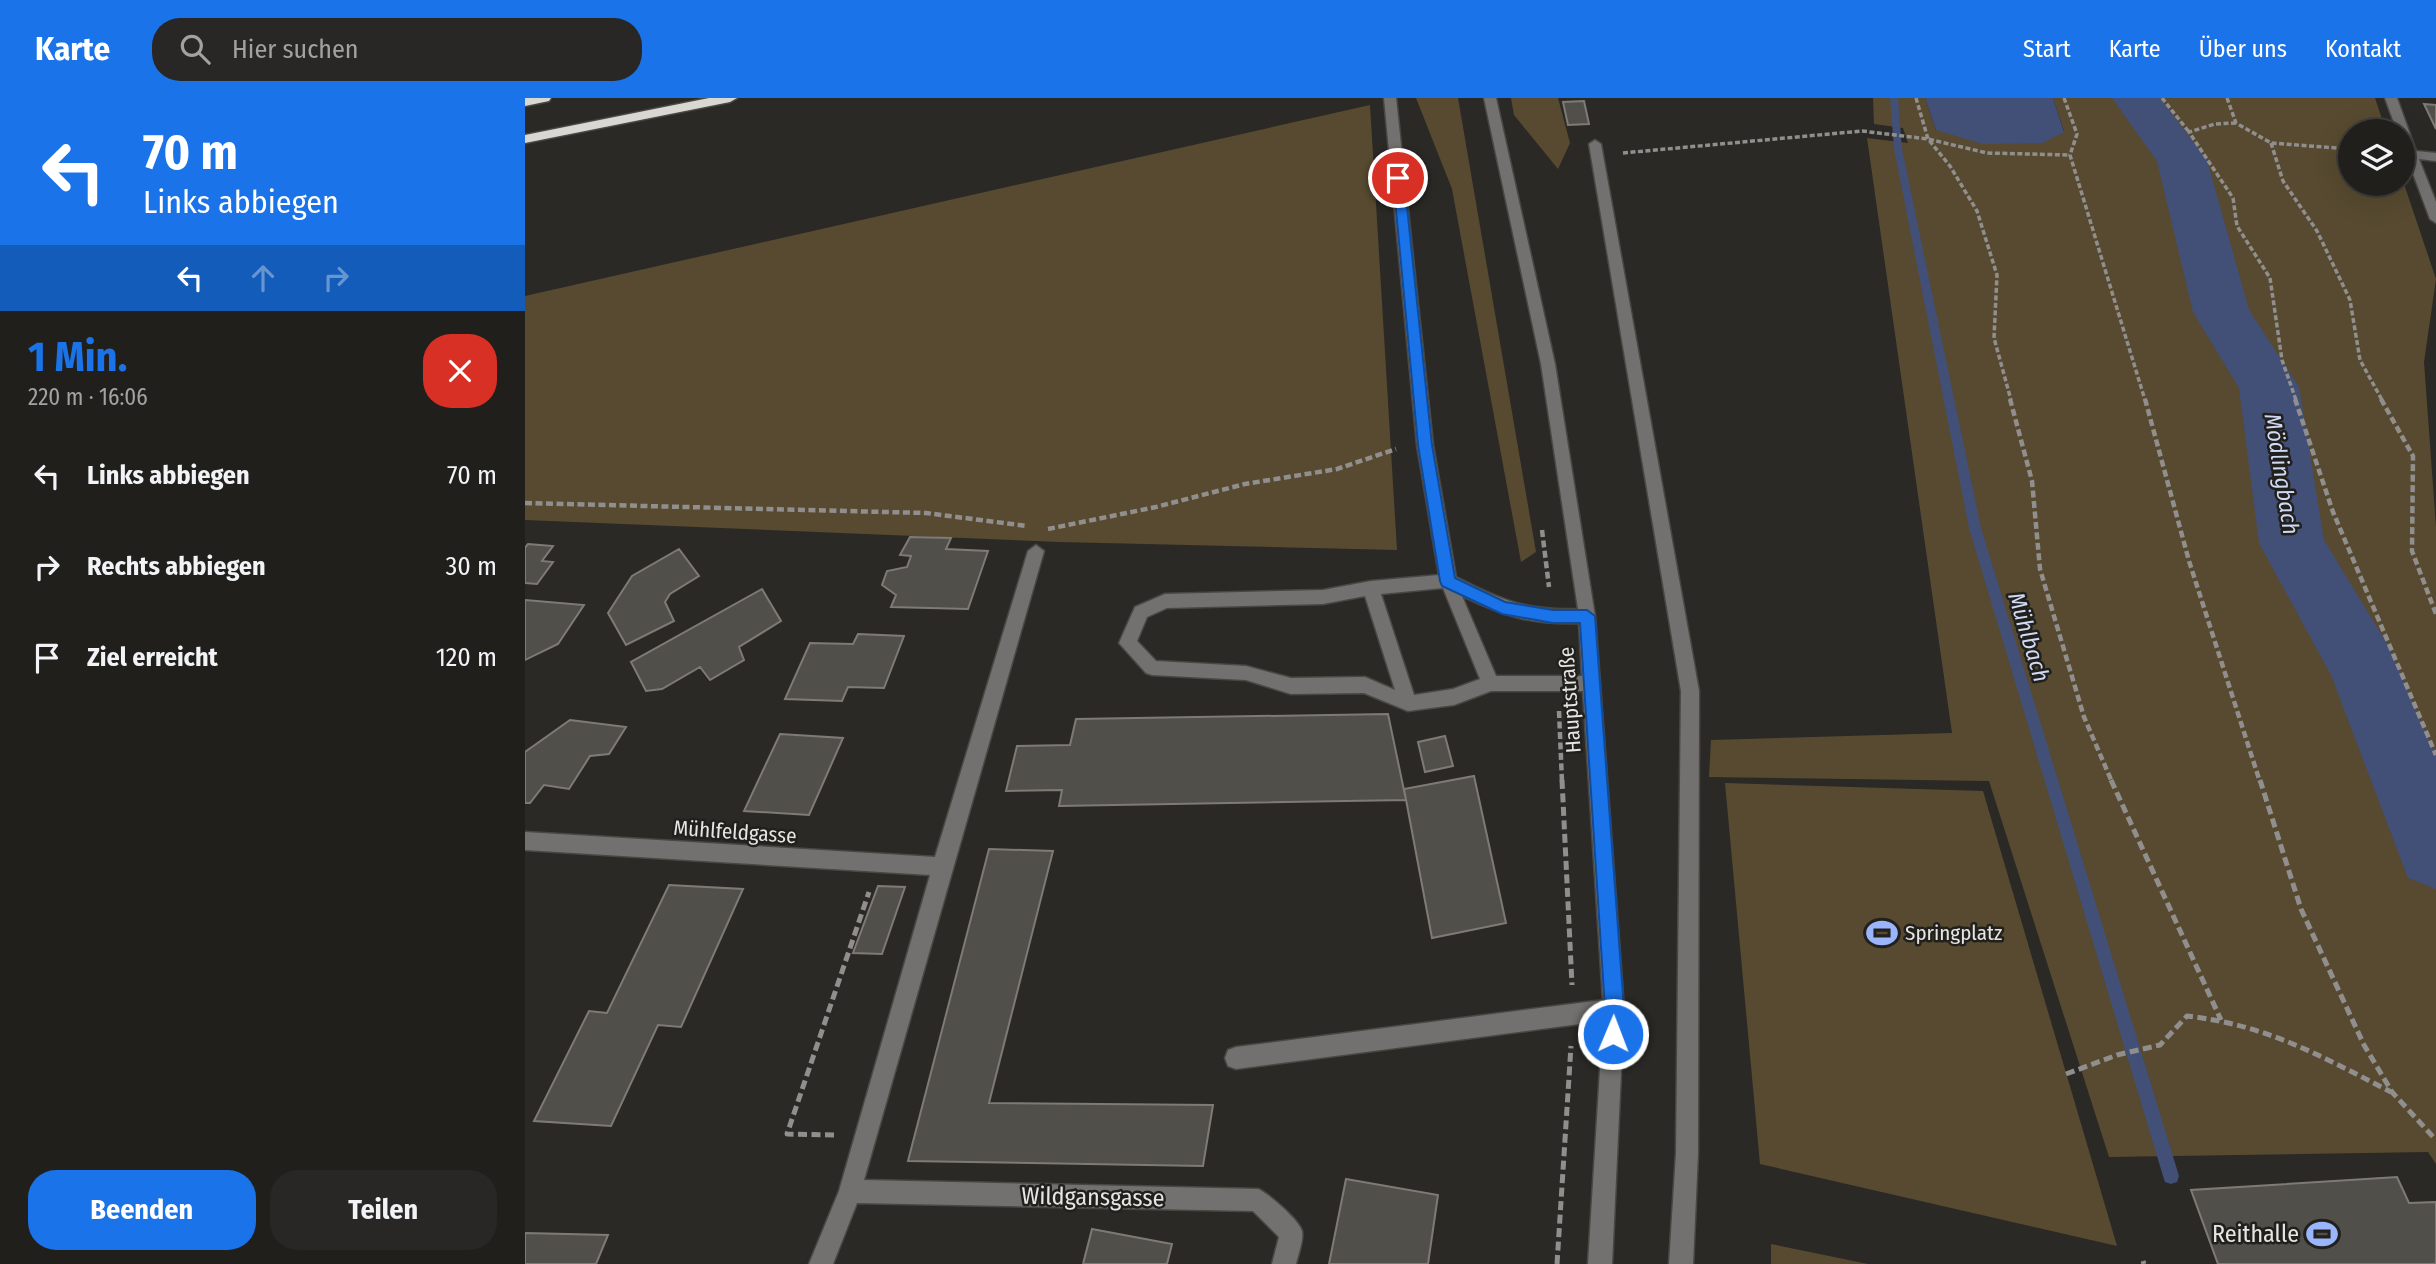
<!DOCTYPE html>
<html lang="de">
<head>
<meta charset="utf-8">
<style>
	body { margin:0; font-family:"Fira Sans Condensed",sans-serif; background:#282725; color:#f1f3f6; height:100vh; display:flex; flex-direction:column; font-size:26px; white-space:nowrap }
	* { box-sizing:border-box; margin:0 }
	p { font-size:23px; color:#a2a2a3 }
	.icon { flex:none; width:38px; height:38px; fill:none; stroke:currentColor; stroke-width:2; stroke-linecap:round; stroke-linejoin:round }
	.map { position:relative; flex:1; overflow:hidden }
	.details { display:flex; flex-direction:column; background:#201f1c; width:525px }
	.details>* { flex:none }
	.guide { background:#1a73e8; color:#fff; overflow:hidden }
	.tools { position:absolute; left:1813px; top:21px; display:grid; gap:14px }
	.tools a { display:grid; place-items:center; width:77px; height:77px; border-radius:50%; background:#201f1c; box-shadow:0 7px 28px #0002,0 0 0 2px #3d3d3b; font-size:35px }
	.pin { position:absolute; display:grid; place-items:center; width:60px; height:60px; color:#fff; margin:-30px; border:4px solid #fff; border-radius:50%; box-shadow:0 2px 7px #0007 }
	.me { position:absolute; width:77px; margin:-38px; rotate:1deg; stroke-linejoin:round; filter:drop-shadow(0 0 5px #0008) }
	.turn { display:flex; align-items:center; gap:24px; height:147px; padding:0 28px; font-size:32px }
	.turn .icon { width:91px; height:91px; stroke-width:2.5 }
	.turn b { display:block; font-size:49px; line-height:60px }
	.lanes { display:flex; align-items:center; height:66px; padding:0 28px; background:#0003; justify-content:center; gap:35px; direction:ltr }
	.lanes .off { opacity:.35 }
	.round { display:grid; place-items:center; flex:none; width:74px; height:74px; border-radius:28px; background:#282725 }
	.headline { display:flex; align-items:center; justify-content:space-between; height:119px; padding:0 28px }
	h1 { font-size:42px; font-weight:700; line-height:52px; color:#1a73e8 }
	.cta { display:flex; gap:14px; margin-top:auto; padding:14px 28px }
	.cta a { flex:1; height:80px; border-radius:28px; background:#1a73e8; color:#fff; font-size:28px; font-weight:700; line-height:80px; text-align:center }
	.cta a+a { background:#282725; color:#f1f3f6 }
	ul { padding:0; list-style:none }
	li { display:flex; align-items:center; gap:21px; height:91px; padding:0 28px }
	li div { flex:1 }
	li b { display:block; font-size:26px }
	li em { font-style:normal }
	header { display:flex; align-items:center; gap:42px; box-sizing:border-box; height:98px; padding:0 35px; background:#1a73e8; color:#fff }
	header strong { font-size:33px }
	nav { display:flex; gap:38px; margin-inline-start:auto; font-size:24px }
	.search { width:490px; height:63px; background:#282725; display:flex; align-items:center; gap:18px; box-sizing:border-box; padding:0 24px; border-radius:28px; color:#a2a2a3; font-size:26px }
	main { display:flex; flex:1; min-height:0 }
	.map>svg:first-child { display:block }
	.green { fill:#574a30 }
	.water { fill:#425077 }
	.lines { fill:none; stroke-linecap:round; stroke-linejoin:round }
	.stream { fill:#425077; fill-rule:evenodd }
	.river { fill:#425077; fill-rule:evenodd }
	.building { fill:#514f4a; stroke:#7e7b77; stroke-width:2 }
	.minor-casing { stroke:#494743; stroke-width:3 }
	.highway-casing { stroke:#494743; stroke-width:3 }
	.path-far2 { stroke:#918f8d; stroke-width:3.5; stroke-dasharray:5 2.5; stroke-linecap:butt }
	.path-far1 { stroke:#918f8d; stroke-width:4.5; stroke-dasharray:7 3.5; stroke-linecap:butt }
	.path { stroke:#918f8d; stroke-width:5; stroke-dasharray:9 4.5; stroke-linecap:butt }
	.minor { fill:#72716f; fill-rule:evenodd }
	.highway { fill:#d9d7d1; fill-rule:evenodd }
	.route { fill:#1a73e8; stroke:#114b97; stroke-width:2 }
	.labels { text-anchor:middle; dominant-baseline:central; stroke-width:5; stroke-linejoin:round; paint-order:stroke }
	.street-label { font-size:21px; fill:#e7e5e3; stroke:#21201c }
	.poi-label { font-size:21px; fill:#e7e5e3; stroke:#21201c; text-anchor:start }
	.water-label { font-size:23px; font-style:italic; fill:#d0daf5; stroke:#21201c }
	.near-street-label { font-size:24px; fill:#e7e5e3; stroke:#21201c }
	.near-poi-label { font-size:24px; fill:#e7e5e3; stroke:#21201c; text-anchor:end }
</style>
</head>
<body>
<header>
<strong>Karte</strong>
<div class="search"><svg class="icon" aria-label="search" viewBox="0 0 24 24"><circle cx="10" cy="10" r="6"/><path d="M15 15l6 6"/></svg>Hier suchen</div>
<nav><a>Start</a><a>Karte</a><a>Über uns</a><a>Kontakt</a></nav>
</header>
<main>
<section class="details">
<div class="guide">
<div class="turn"><svg class="icon" aria-label="left" viewBox="0 0 24 24"><path d="M17 20v-9H6M10 6l-5 5 5 5"/></svg><div><b>70 m</b>Links abbiegen</div></div>
<div class="lanes"><svg class="icon" aria-label="left" viewBox="0 0 24 24"><path d="M17 20v-9H6M10 6l-5 5 5 5"/></svg><svg class="icon off" aria-label="ahead" viewBox="0 0 24 24"><path d="M12 20V5M6 11l6-6 6 6"/></svg><svg class="icon off" aria-label="right" viewBox="0 0 24 24"><path d="M7 20v-9h11M14 6l5 5-5 5"/></svg></div>
</div>
<div class="headline"><div><h1>1 Min.</h1><p>220 m · 16:06</p></div><a class="round" style="background:#d93025;color:#fff"><svg class="icon" aria-label="close" viewBox="0 0 24 24"><path d="M6 6l12 12M18 6L6 18"/></svg></a></div>
<ul>
<li><svg class="icon" aria-label="left" viewBox="0 0 24 24"><path d="M17 20v-9H6M10 6l-5 5 5 5"/></svg><div><b>Links abbiegen</b></div><em>70 m</em></li>
<li><svg class="icon" aria-label="right" viewBox="0 0 24 24"><path d="M7 20v-9h11M14 6l5 5-5 5"/></svg><div><b>Rechts abbiegen</b></div><em>30 m</em></li>
<li><svg class="icon" aria-label="arrive" viewBox="0 0 24 24"><path d="M6 21V4h12l-3 4 3 4H6"/></svg><div><b>Ziel erreicht</b></div><em>120 m</em></li>
</ul>
<div class="cta"><a>Beenden</a><a>Teilen</a></div>
</section>
<div class="map">
<svg width="1911" height="1166" viewBox="0 0 1911 1166">
	<rect width="100%" height="100%" fill="#2b2925"/>
	<!-- green -->
	<path class="green" d="M891,0H933L1011,454L996,464L927,91Z
		M986,0H1033L1045,45L1033,71L989,17Z
		M1348,0H1400L1411,32L1539,33L1528,0H1850L1861,33H1825V86H1878V83L1911,181L1899,264L1911,429V1066L1903,1054L1584,1059L1464,683L1184,679L1186,642L1427,635L1342,40L1383,45L1378,30L1349,26Z
		M845,7L872,452L535,444L0,422V198Z
		M1200,685L1458,693L1592,1148L1235,1066Z
		M1246,1146L1343,1166H1246Z"/>
	<!-- water -->
	<path class="water" d="M1400,0H1528L1539,34L1518,45L1458,46L1411,32Z"/>
	<g class="lines">
		<!-- stream -->
		<path class="stream" d="M1365,0H1373L1377,51L1456,430L1654,1078L1652,1084L1646,1086L1640,1084L1638,1078L1444,430L1369,51Z"/>
		<!-- river -->
		<path class="river" d="M1587,0H1635L1682,62L1724,212L1774,289L1799,442L1864,549L1911,658V791L1883,780L1806,577L1734,445L1714,290L1668,214L1632,63Z"/>
	</g>
	<!-- building -->
	<path class="building" d="M1059,3L1064,26L1043,27L1038,4Z
		M1899,6L1911,7V31Z
		M385,439L426,440L421,451L463,453L443,511L366,509L371,497L357,487L362,473L382,469L386,458L375,457Z
		M3,446L28,448L17,463L28,464L12,486L0,485V450Z
		M154,451L174,478L145,496L140,504L149,523L101,547L83,515L107,478Z
		M237,491L256,523L214,549L219,562L185,582L175,569L137,591L121,593L106,564Z
		M0,502L59,507L33,546L0,562Z
		M333,536L379,538L359,590L323,589L317,603L260,601L285,545L328,546Z
		M863,616L881,702L534,708L537,692L481,693L492,648L545,647L551,621Z
		M45,622L101,629L84,656L65,658L44,691L19,687L5,705H0V654Z
		M255,636L318,640L284,717L219,713Z
		M920,638L928,668L900,674L893,644Z
		M949,678L981,825L907,840L879,691Z
		M464,751L528,753L464,1005L688,1007L678,1068L383,1063Z
		M144,787L218,791L156,929L133,927L86,1028L9,1023L64,913L82,915Z
		M353,788L380,789L357,856L328,855Z
		M1872,1079L1884,1105L1911,1104V1166H1693L1666,1092Z
		M821,1081L913,1097L903,1166H804Z
		M567,1131L647,1146L642,1166H558Z
		M0,1135L83,1137L71,1166H0Z"/>
	<g class="lines">
		<defs>
			<path id="minor" d="M859,0H871L908,347L931,479C976,502 1001,513 1053,511L1016,266L959,0H971L1030,266L1070,518L1099,911L1087,1166H1063L1078,923L711,971L703,968L700,960L703,952L711,949L1078,902L1058,593H966L929,607L883,613L839,595L766,596L721,582L627,577L621,575L594,545L610,509L640,496L798,492L846,483L914,477L892,347ZM918,490L955,581L928,591L889,597L856,496ZM840,498L870,592L840,579L766,580L721,568L631,563L612,543L622,519L642,510L798,506ZM937,498C978,518 1008,527 1054,525L1057,578H971Z
				M1860,0H1872L1891,53L1911,55V63L1894,61L1911,104V125L1905,121L1878,49V33H1872Z
				M1070,42L1076,46L1174,593L1173,1055L1168,1166H1144L1151,1055L1156,593L1064,46Z
				M511,447L519,453L339,1082L733,1091C743,1095 774,1122 777,1133C779,1142 773,1157 771,1166H747L754,1139L728,1113L332,1105L308,1166H284L314,1093L405,777L0,752V734L410,759L503,453Z"/>
			<path id="highway" d="M0,0H26L24,3L0,8Z
				M184,0H212L205,4L0,45V37Z"/>
		</defs>
		<!-- minor casing -->
		<use href="#minor" class="minor-casing"/>
		<!-- highway casing -->
		<use href="#highway" class="highway-casing"/>
		<!-- path-far2 -->
		<path class="path-far2" d="M1391,0L1403,41L1425,68L1452,113L1472,177L1469,240L1486,302
			M1539,0L1552,36L1545,57L1620,302
			M1637,0L1664,34
			M1702,0L1711,25L1746,45L1825,51
			M1711,25L1690,26L1664,34L1708,100L1712,128L1745,180L1757,262L1771,302
			M1746,45L1758,83L1792,133L1825,202L1835,262L1857,302
			M1098,55L1337,33L1403,41L1462,55L1545,57"/>
		<!-- path-far1 -->
		<path class="path-far1" d="M1485,301L1507,383L1515,471L1559,619L1587,684
			M1620,301L1664,463L1735,684
			M1770,301L1808,414L1911,657
			M1856,301L1888,358L1887,453L1911,516
			M0,405L401,415L502,428
			M523,431L631,409L720,386L812,371L871,351
			M1017,432L1024,489
			M1034,613L1037,684"/>
		<!-- path -->
		<path class="path" d="M1037,682L1047,887
			M1586,682L1696,922
			M1735,682L1776,811L1839,947L1867,994L1911,1042
			M1541,976L1592,957L1635,947L1662,918C1742,927 1796,958 1866,994
			M309,1037L262,1036L344,794
			M1618,1163L1619,1166
			M1032,1166L1046,948"/>
		<!-- minor -->
		<use href="#minor" class="minor"/>
		<!-- highway -->
		<use href="#highway" class="highway"/>
	</g>
	<!-- route -->
	<path class="route" d="M873,77L879,80L907,347L930,480L980,504L1028,512H1062L1070,518L1099,911L1095,943L1088,946L1081,943L1078,936L1080,911L1055,525H1028L977,516L917,488L915,483L893,347L868,80Z"/>
	<!-- icons -->
	<defs>
		<symbol id="stadium-bare" viewBox="-9 -9 18 18"><path d="M0-5a6.5 5 0 1 0 0 10a6.5 5 0 1 0 0-10ZM-3.5-1.8h7v3.6h-7Z" fill="#9bb5fd" stroke="#21201c" stroke-width="2.5" paint-order="stroke"/></symbol>
	</defs>
	<g fill-rule="evenodd">
		<use href="#stadium-bare" x="1335" y="813" width="44" height="44"/>
		<use href="#stadium-bare" x="1775" y="1114" width="44" height="44"/>
	</g>
	<g class="labels">
		<!-- street labels -->
		<g class="street-label">
			<text transform="translate(1045 602) rotate(-94)">Hauptstraße</text>
			<text transform="translate(210 734) rotate(4)">Mühlfeldgasse</text>
		</g>
		<!-- poi labels -->
		<g class="poi-label">
			<text x="1380" y="835">Springplatz</text>
		</g>
		<!-- water labels -->
		<g class="water-label">
			<text transform="translate(1757 376) rotate(81)">Mödlingbach</text>
			<text transform="translate(1504 539) rotate(73)">Mühlbach</text>
		</g>
		<!-- near-street labels -->
		<g class="near-street-label">
			<text transform="translate(568 1099) rotate(1)">Wildgansgasse</text>
		</g>
		<!-- near-poi labels -->
		<g class="near-poi-label">
			<text x="1774" y="1136">Reithalle</text>
		</g>
	</g>
</svg>
<div class="tools">
<a><svg class="icon" aria-label="layers" viewBox="0 0 24 24"><path d="M12 4l9 5-9 5-9-5zM3 14l9 5 9-5"/></svg></a>
</div>
<div class="pin" style="left:873px;top:80px;background:#d93025"><svg class="icon" aria-label="arrive" viewBox="0 0 24 24"><path d="M6 21V4h12l-3 4 3 4H6"/></svg></div>
<svg class="me" style="left:1088px;top:936px" viewBox="-20 -20 40 40"><circle r="17" fill="#1a73e8" stroke="#fff" stroke-width="3"/><path d="M0-11L8 9 0 5-8 9z" fill="#fff"/></svg>
</div>
</main>
</body>
</html>
